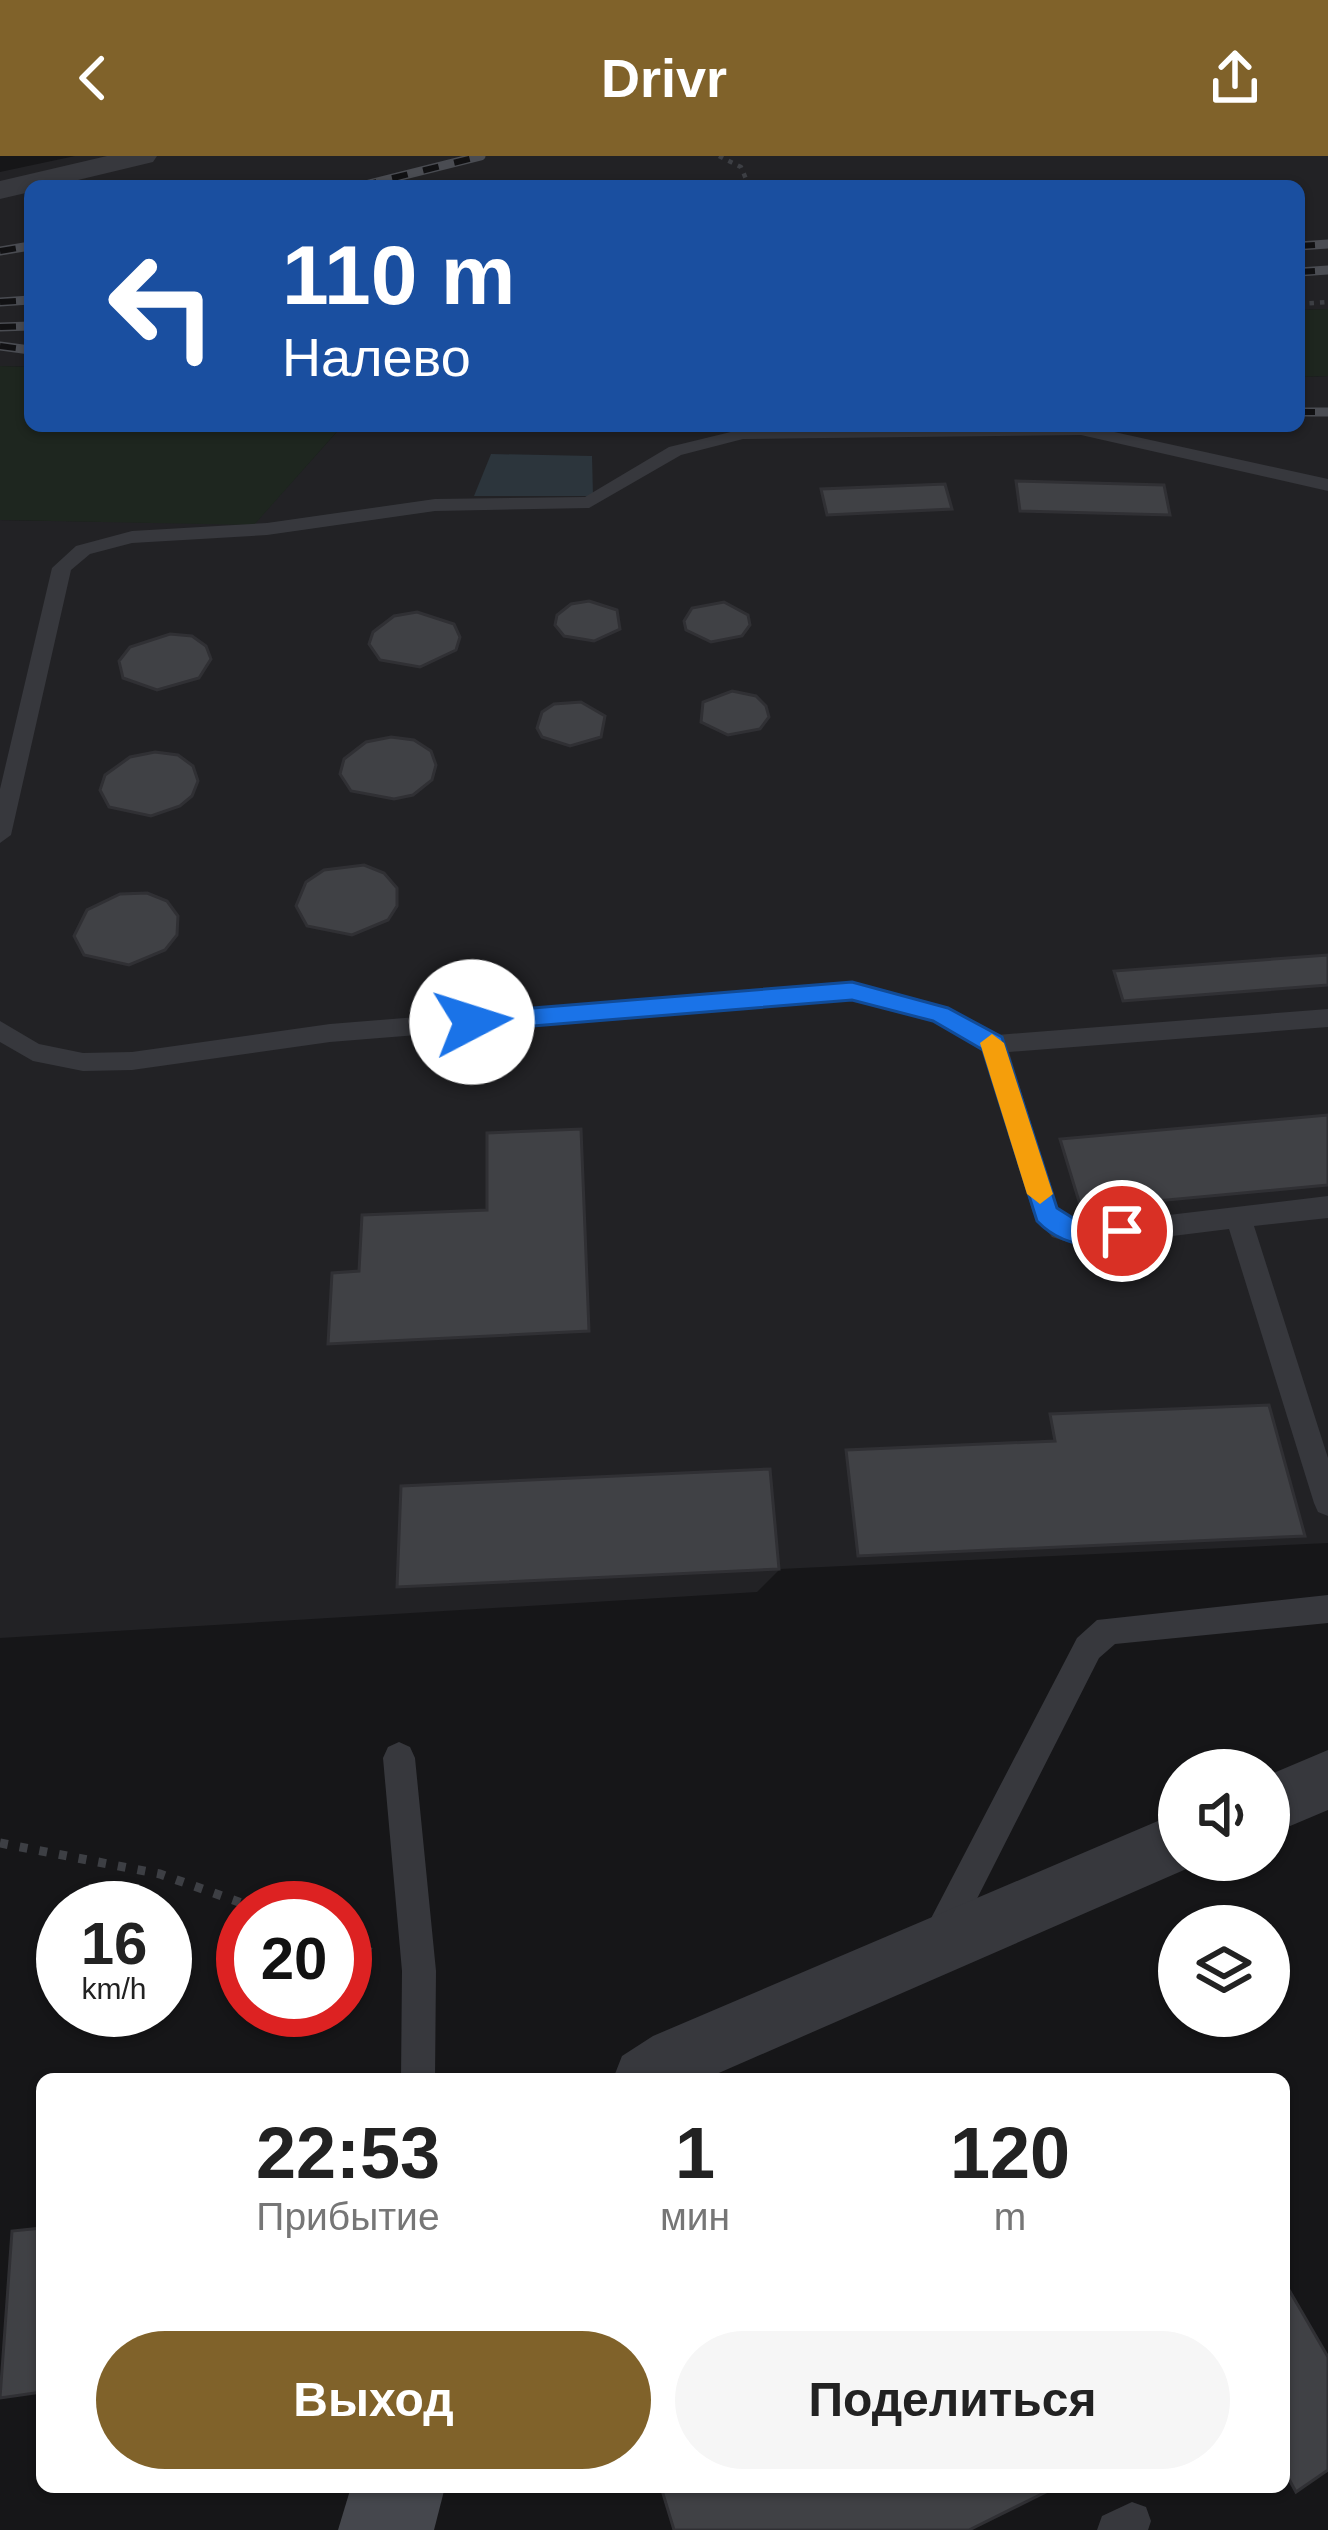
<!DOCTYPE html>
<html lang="ru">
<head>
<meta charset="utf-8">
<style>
	body { margin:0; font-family:Arial,sans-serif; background:#f6f6f6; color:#222; height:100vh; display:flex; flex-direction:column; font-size:45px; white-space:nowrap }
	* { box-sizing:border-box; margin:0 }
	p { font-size:39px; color:#767676 }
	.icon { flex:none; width:66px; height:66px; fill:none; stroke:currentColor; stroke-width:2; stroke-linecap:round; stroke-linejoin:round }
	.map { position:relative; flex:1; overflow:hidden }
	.side { position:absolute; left:36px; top:1917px; width:1254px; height:420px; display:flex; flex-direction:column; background:#fff; border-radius:18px; box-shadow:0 3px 9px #0004 }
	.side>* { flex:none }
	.hud { position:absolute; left:24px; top:24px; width:1281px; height:252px; border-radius:18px; box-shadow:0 3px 9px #0004; background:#1a4fa0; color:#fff; overflow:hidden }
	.tools { position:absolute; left:1158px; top:1593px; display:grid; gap:24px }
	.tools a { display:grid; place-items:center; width:132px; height:132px; border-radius:50%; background:#fff; box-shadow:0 3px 9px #0004; font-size:60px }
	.speed { position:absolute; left:36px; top:1725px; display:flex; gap:24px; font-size:60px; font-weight:700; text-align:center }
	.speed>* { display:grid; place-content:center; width:156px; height:156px; border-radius:50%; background:#fff; box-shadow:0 3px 9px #0004; line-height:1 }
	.speed small { font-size:30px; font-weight:400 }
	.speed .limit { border:18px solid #d22; background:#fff; color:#111 }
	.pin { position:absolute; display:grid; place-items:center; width:102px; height:102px; color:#fff; margin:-51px; border:6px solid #fff; border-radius:50%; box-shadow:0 3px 12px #0007 }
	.me { position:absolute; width:132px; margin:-66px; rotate:85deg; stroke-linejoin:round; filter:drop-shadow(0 0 9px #0008) }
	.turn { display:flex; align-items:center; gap:42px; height:252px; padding:0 60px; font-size:54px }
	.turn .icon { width:156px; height:156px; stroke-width:2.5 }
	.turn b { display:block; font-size:84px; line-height:102px }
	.eta { display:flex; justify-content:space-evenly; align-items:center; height:204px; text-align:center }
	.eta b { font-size:72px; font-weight:600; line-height:84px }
	.button { display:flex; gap:24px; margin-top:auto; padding:24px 60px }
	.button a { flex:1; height:138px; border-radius:72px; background:#80622a; color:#fff; font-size:48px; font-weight:600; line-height:138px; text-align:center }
	.button a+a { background:#f6f6f6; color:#222 }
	header { display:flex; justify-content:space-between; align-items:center; height:156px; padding:0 60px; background:#80622a; color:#fff; font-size:54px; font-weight:600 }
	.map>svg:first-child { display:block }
	.built { fill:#222225 }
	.green { fill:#1e261f }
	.water { fill:#2c353c }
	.building { fill:#404145; stroke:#303034; stroke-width:3 }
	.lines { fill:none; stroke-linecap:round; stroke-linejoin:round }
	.path-far1 { stroke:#3d3f44; stroke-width:4.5; stroke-dasharray:4.5 6; stroke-linecap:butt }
	.path { stroke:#3d3f44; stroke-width:9; stroke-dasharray:8 12; stroke-linecap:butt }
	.lane { fill:#37383d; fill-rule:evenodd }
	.street { fill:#37383d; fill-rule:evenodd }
	.secondary { fill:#45474d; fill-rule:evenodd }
	.rail-casing { stroke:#4a4c52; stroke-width:9 }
	.rail { stroke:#111113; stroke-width:6; stroke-dasharray:16; stroke-linecap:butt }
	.route { fill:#1a73e8; stroke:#114b97; stroke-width:3 }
	.slow { fill:#f59e0b }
</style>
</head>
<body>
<header><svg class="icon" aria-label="back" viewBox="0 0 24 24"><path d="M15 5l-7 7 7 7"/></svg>Drivr<svg class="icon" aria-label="share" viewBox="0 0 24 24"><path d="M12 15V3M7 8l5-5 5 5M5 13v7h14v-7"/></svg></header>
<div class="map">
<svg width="1328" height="2374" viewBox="0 0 1328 2374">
	<rect width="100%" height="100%" fill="#161618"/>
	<!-- built -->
	<path class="built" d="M75,0H1328V153L1299,154V30H30V211L0,210V16Z
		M1328,220V1387L780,1413L757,1436L0,1482V364L254,368L342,270H1299V221Z"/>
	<!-- green -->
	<path class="green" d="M1328,153V220L1299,221V154Z
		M0,210L30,211V270H342L254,369L0,364Z"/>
	<!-- water -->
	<path class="water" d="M491,298L592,300L593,340H474Z"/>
	<!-- building -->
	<path class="building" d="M1016,325L1164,329L1170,359L1020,355Z
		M945,328L952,353L827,359L821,333Z
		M589,445L617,454L620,473L594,485L564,480L555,469L557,459L571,448Z
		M724,446L748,459L750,469L742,480L711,486L686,474L684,465L692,452Z
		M417,456L454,468L460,481L456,494L420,511L380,504L369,488L373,476L394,460Z
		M170,478L192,480L206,490L211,503L199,522L157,534L123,522L119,505L130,491Z
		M732,535L756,540L766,550L769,561L760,573L728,579L701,566L703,546Z
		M581,546L605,560L601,581L570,590L542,581L537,572L542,556L554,548Z
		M391,581L414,584L431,595L436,609L432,624L413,639L394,643L351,635L340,618L344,603L366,586Z
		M155,596L178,599L193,610L198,625L192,640L180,650L151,660L109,651L100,634L105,619L130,601Z
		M364,709L384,717L397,732V750L388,764L352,779L307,770L296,750L306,726L324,714Z
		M147,737L167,745L178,760L177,779L165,794L129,809L84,799L74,780L87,754L120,738Z
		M1328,799V829L1123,845L1114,815Z
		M1328,959V1029L1081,1052L1060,983Z
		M581,973L589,1175L328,1188L332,1117L359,1115L362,1059L487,1054V977Z
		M1269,1249L1305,1380L858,1400L846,1294L1055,1285L1050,1258Z
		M770,1313L779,1413L397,1431L401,1330Z
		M42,2072V2236L0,2242L12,2075Z
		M1285,2127L1328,2201V2314L1296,2336L1284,2314Z
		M661,2331H1056L969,2374H674Z"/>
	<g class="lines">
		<!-- path-far1 -->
		<path class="path-far1" d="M719,0L741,11L749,30
			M1299,148L1328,146"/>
		<!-- path -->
		<path class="path" d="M0,1687L160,1718L256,1752
			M345,1785L373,1797"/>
		<!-- lane -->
		<path class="lane" d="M1087,270L1328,323V335L1081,279L743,283L681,299L589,352L435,355L267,379L132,387L90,398L71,414L11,679L0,687V633L52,412L76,390L132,375L267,367L435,343L585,341L669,291L743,273Z
			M852,826L948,852L997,879L1328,853V871L1009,896L1057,1052L1070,1065L1084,1069L1328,1040V1062L1254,1070L1328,1302V1360L1318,1356L1314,1347L1229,1073L1084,1091L1052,1081L1033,1057L984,893L933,865L852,844L330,886L132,914L83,915L33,905L0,886V865L39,888L83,897L132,896L330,868Z
			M1328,1439V1467L1115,1488L1099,1502L950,1796L938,1800L926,1796L922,1784L926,1772L1077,1482L1097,1464Z
			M399,1586L410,1591L415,1602L436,1815L435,1923H401L402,1815L383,1602L388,1591Z
			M1132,2346L1146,2351L1151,2365L1148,2374H1097L1102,2360Z"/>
		<!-- street -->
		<path class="street" d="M107,0H157L153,6L53,30H30V36L0,43V25Z
			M1328,1594V1654L1269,1679V1619Z
			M1179,1656V1704L1200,1707L705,1923H613L622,1900L653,1880Z"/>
		<!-- secondary -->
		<path class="secondary" d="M351,2331H445L434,2374H338Z"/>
		<defs>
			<path id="rail" d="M361,30L481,0
				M1299,90L1328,88
				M0,95L30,90
				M1299,116L1328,114
				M0,146L30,144
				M0,171L30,170
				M0,190L30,194
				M1299,256H1328
				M673,270H696"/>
		</defs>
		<!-- rail casing -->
		<use href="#rail" class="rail-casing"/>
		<!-- rail -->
		<use href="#rail" class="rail"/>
	</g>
	<!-- route -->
	<path class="route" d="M852,826L948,852L1002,881L1057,1052L1084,1069L1132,1067V1083C1096,1094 1063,1092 1037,1065L983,894L933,865L852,844L472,875L460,866L472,857Z"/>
	<!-- slow -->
	<path class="slow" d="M992,878L1004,887L1053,1038L1040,1048L1027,1038L980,887Z"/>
</svg>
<div class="tools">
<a><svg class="icon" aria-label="sound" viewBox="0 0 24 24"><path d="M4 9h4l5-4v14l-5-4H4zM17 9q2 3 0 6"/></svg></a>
<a><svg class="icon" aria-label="layers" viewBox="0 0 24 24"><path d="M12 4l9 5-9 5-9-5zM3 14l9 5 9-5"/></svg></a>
</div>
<div class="speed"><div>16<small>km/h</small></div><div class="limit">20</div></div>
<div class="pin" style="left:1122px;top:1075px;background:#d93025"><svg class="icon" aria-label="arrive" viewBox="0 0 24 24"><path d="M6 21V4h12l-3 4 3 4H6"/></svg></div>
<svg class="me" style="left:472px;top:866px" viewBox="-20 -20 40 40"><circle r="19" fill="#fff"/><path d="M0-13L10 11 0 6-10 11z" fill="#1a73e8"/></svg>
<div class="hud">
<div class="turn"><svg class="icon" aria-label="left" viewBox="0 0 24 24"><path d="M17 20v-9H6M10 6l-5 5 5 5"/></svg><div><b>110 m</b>Налево</div></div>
</div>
<section class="side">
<div class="eta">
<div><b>22:53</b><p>Прибытие</p></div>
<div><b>1</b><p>мин</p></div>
<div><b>120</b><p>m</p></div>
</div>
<div class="button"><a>Выход</a><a>Поделиться</a></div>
</section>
</div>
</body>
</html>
